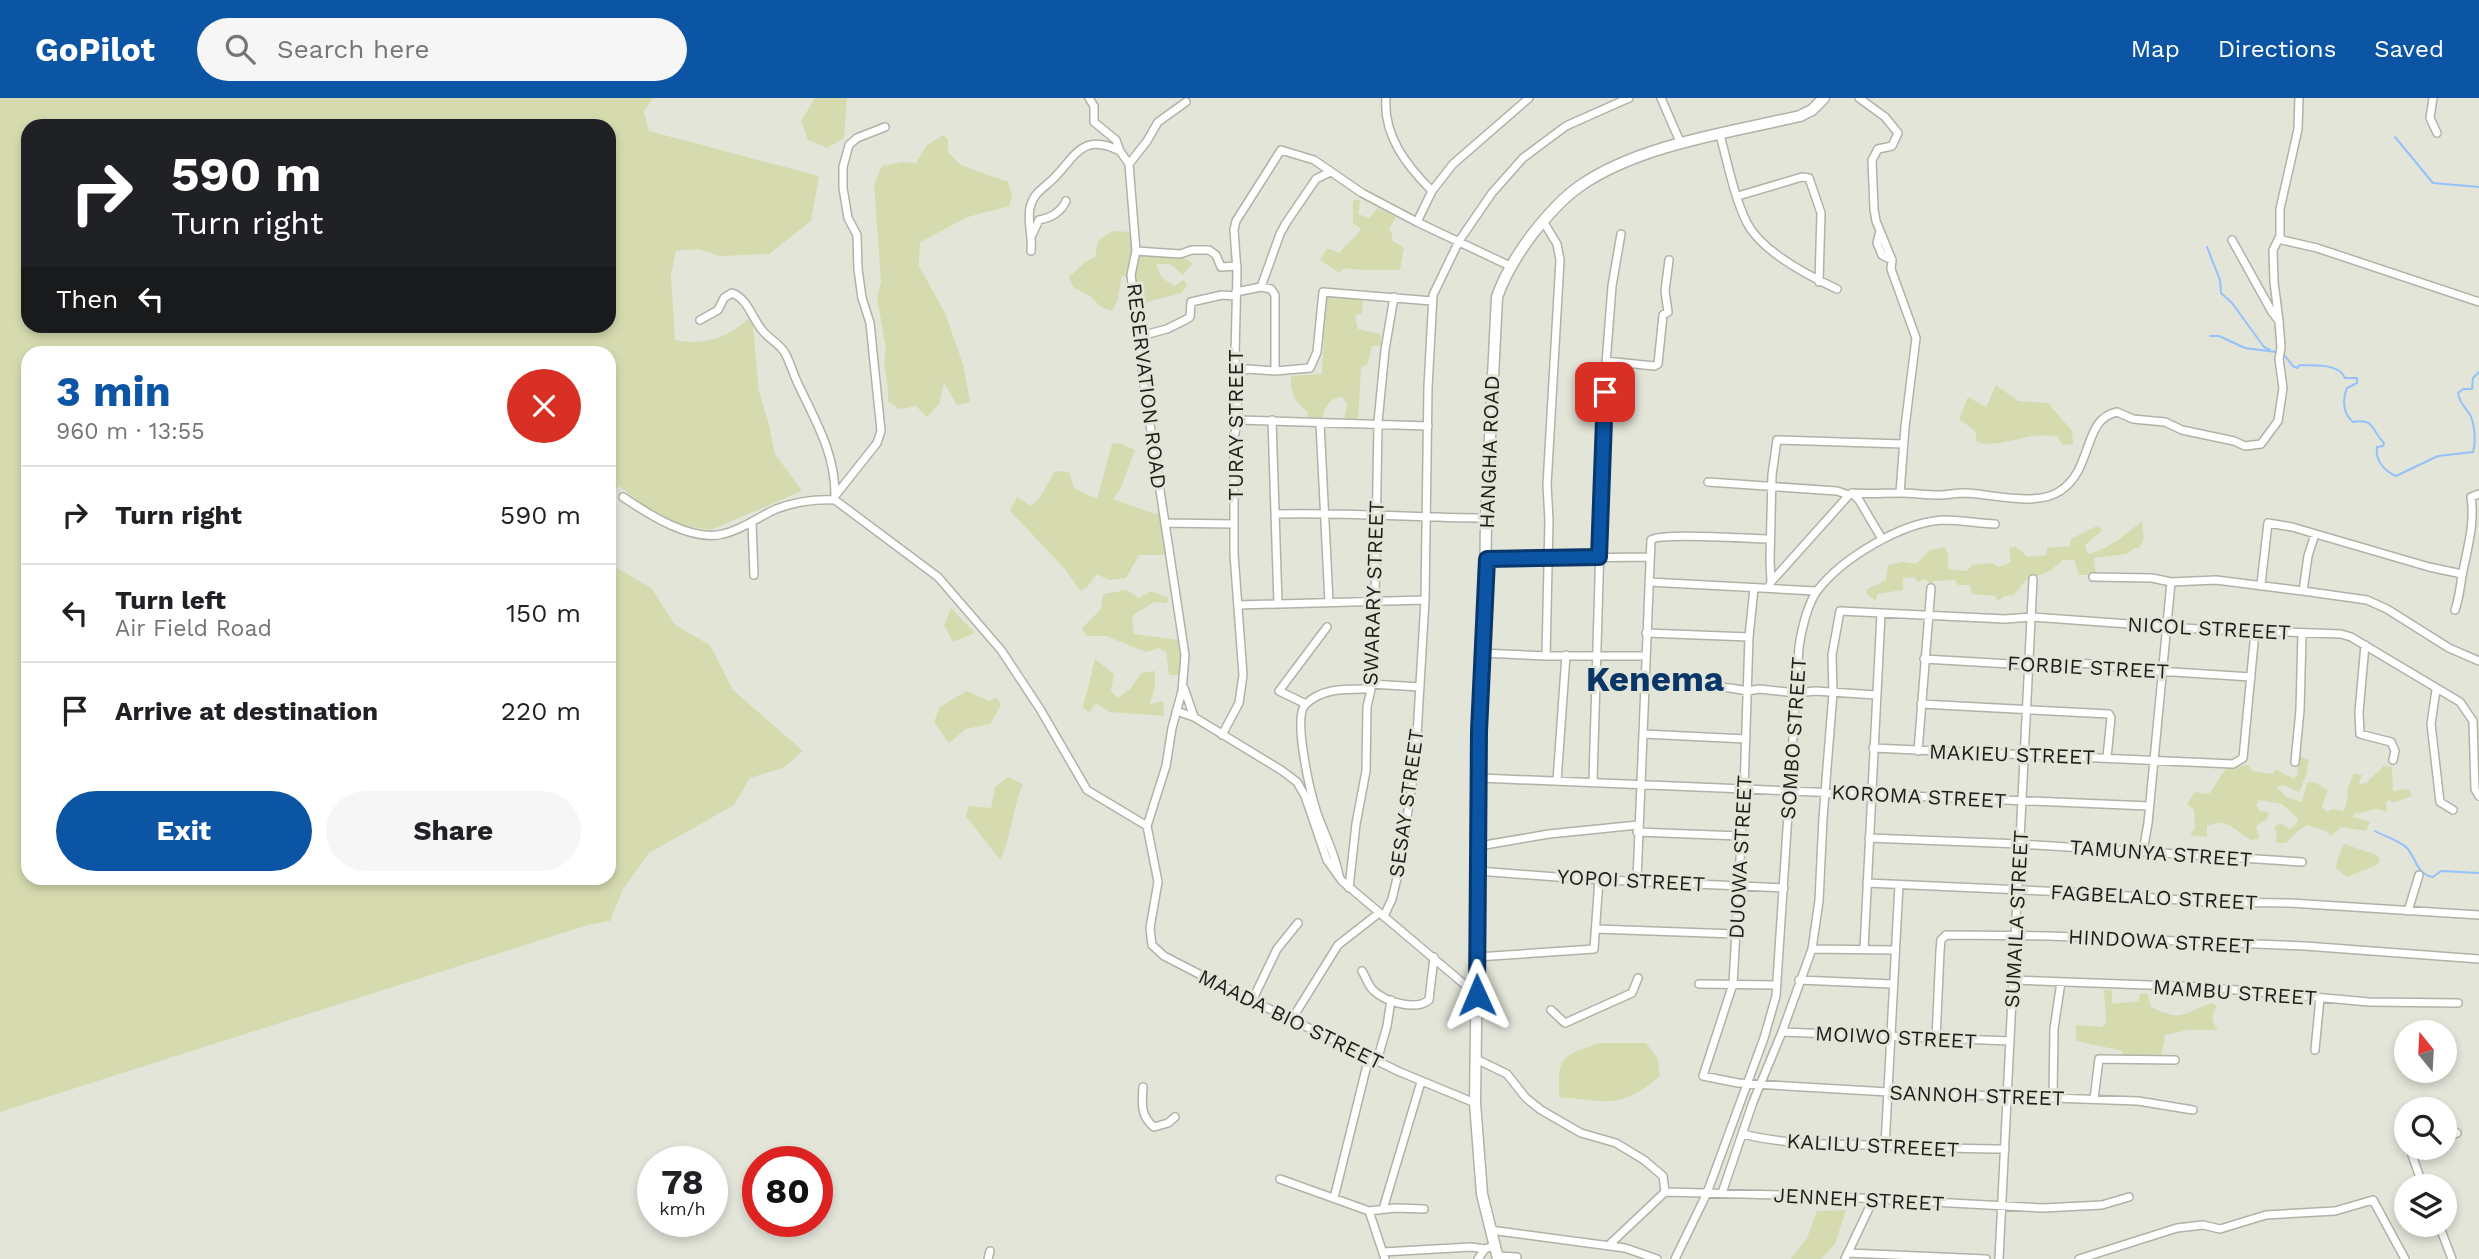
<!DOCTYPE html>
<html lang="en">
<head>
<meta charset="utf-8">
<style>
	body { margin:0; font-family:"Work Sans",sans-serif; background:#f6f6f6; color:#202124; height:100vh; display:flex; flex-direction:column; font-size:26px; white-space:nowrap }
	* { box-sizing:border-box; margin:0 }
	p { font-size:23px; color:#757577 }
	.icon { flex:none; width:38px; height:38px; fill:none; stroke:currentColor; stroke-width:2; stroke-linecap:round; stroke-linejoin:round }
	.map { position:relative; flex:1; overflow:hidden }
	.drawer { position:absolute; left:21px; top:248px; width:595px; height:539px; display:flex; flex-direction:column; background:#fff; border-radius:21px; box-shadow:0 4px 10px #0003 }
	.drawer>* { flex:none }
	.top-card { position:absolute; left:21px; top:21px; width:595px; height:214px; border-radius:21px; box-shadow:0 4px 10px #0003; background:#202124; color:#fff; overflow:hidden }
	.needle { width:46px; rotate:342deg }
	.tools { position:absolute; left:2394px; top:922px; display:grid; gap:14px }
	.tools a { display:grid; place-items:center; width:63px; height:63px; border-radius:50%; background:#fff; box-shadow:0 4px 10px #0003; font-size:35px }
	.speed { position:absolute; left:637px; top:1048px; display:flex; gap:14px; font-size:35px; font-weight:700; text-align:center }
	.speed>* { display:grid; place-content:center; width:91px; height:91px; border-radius:50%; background:#fff; box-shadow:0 4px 10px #0003; line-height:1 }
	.speed small { font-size:18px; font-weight:400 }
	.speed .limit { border:10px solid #d22; background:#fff; color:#111 }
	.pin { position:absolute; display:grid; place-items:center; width:60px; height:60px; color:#fff; margin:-30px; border-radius:14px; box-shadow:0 4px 10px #0006 }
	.me { position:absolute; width:77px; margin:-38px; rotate:359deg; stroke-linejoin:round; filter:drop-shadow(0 0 5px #0008) }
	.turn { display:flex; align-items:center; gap:24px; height:147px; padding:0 35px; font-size:32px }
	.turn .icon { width:91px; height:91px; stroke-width:2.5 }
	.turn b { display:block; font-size:49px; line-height:60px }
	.then { display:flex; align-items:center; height:66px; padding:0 35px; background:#0003; gap:14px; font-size:26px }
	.round { display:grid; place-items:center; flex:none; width:74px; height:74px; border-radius:37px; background:#f6f6f6 }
	.summary { display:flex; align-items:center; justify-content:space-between; height:119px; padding:0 35px }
	h1 { font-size:42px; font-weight:700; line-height:52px; color:#0b55a4 }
	.cta { display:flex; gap:14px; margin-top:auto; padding:14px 35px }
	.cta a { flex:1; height:80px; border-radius:42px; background:#0b55a4; color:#fff; font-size:28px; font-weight:700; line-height:80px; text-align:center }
	.cta a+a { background:#f6f6f6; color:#202124 }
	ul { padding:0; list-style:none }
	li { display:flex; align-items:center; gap:21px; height:98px; padding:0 35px; border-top:2px solid #e0e0e0 }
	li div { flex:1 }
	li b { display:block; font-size:26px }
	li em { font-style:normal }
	header { display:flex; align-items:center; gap:42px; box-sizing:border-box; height:98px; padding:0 35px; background:#0b55a4; color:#fff }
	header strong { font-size:33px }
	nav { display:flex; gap:38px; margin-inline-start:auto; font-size:24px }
	.search { width:490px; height:63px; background:#f6f6f6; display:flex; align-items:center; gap:18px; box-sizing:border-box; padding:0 24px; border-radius:38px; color:#757577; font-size:26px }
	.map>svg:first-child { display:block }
	.green { fill:#d6dbaf; fill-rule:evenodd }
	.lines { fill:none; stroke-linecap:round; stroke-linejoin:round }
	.stream { stroke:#95c1fb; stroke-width:2 }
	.minor-casing { stroke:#b1b2a7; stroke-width:10 }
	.highway-casing { stroke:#b1b2a7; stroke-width:13 }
	.minor { stroke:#fff; stroke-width:7 }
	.highway { stroke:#fff; stroke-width:10 }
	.route-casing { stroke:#07376b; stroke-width:18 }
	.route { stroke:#0b55a4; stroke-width:12 }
	.labels { text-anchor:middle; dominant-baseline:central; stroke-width:6; stroke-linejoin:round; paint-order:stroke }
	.street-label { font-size:21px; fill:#1e1e1a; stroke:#e4e5d9 }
	.town-label { font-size:35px; font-weight:bold; fill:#093669; stroke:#e4e5d9 }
</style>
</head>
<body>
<header>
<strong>GoPilot</strong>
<div class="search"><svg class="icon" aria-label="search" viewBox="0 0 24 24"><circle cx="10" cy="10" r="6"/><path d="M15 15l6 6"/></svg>Search here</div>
<nav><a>Map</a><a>Directions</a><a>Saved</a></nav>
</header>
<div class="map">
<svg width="2479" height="1161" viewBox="0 0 2479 1161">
	<rect width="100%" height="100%" fill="#e4e5d9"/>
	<!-- green -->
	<path class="green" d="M0,0H653L644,13L649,33L819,78L811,123L769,156L720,158L698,151L676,153L671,177L675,242C706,248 731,239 752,217L759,293L768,323L775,356L802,393L711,432L666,425L619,388L609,397V256H28V780H609V465L652,491L675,527L710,547L733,592L803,653L783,670L750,680L734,707L649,755L623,791L610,823L588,827L0,1014ZM28,28H609V228H28Z
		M815,0H847L844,40L827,50L808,42L801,23Z
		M943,37L948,41V54L961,67L1008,84L1012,98L1009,108L968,119L920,144L919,168L945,215L963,266L970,304L957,307L944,285L939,306L927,319L916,308L900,311L888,304C890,287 881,266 886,252L877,200L881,184L874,86L882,68L902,64L916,65L927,47Z
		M1353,102H1360L1358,116L1369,120L1378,110L1396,119L1389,131L1392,136V142L1404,150L1400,172H1361L1345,170L1339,175L1320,162L1327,150L1340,155C1346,145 1355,141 1361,131L1353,125Z
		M1112,133L1131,134L1135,152L1182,159L1193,165L1183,177L1170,166H1156L1162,180L1175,188L1183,182L1187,186L1182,195L1143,205L1131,181L1122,177L1118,201L1112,213L1101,209L1090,198L1073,189L1069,179L1085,164L1095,159L1098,143Z
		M1326,196L1363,200L1362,215L1355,218L1358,231L1380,236L1382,248H1372L1367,267L1361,269L1358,325L1344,324L1347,306L1342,299C1327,301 1325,310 1321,323L1309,321L1307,313C1294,304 1290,293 1291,278L1322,276Z
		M1996,287L2018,303L2048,305L2072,333L2073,346L2062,347L2058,338C2050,338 2042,337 2034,338C2016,340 1993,350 1977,344L1975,333L1959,321L1968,299L1986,309Z
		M1120,345L1135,352L1120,392L1113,401L1155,416L1168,413L1167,457H1139L1126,480L1109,482L1097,476L1087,489L1080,493L1064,470L1010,413L1017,399L1030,408L1039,401L1055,373L1069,374L1074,390L1097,401L1112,346Z
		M2142,423L2144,440L2139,450H2134L2127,456L2094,460L2096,477H2079L2074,462H2063L2050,473L2025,483L2014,497L2004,498L1998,503L1995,498L1972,496L1970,487H1958L1955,482L1934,483L1930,488L1926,481L1918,484L1914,479L1903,480V492L1877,496L1876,503L1867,496V491L1886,482L1888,467L1903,464L1916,466L1930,452L1945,449L1948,456V471L1967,473L1972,467L1993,465L1998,469L2011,464L2009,450L2015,448L2028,459L2046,457L2047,450L2070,448L2071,441L2097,428L2103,432L2085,447L2088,456C2109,451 2125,437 2142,423Z
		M1127,492L1139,500L1151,493L1168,500L1167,505L1154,504L1132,518L1134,536L1186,543L1180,577H1169L1166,554L1159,550L1146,554L1106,538H1087L1082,530L1101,511L1103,496Z
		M951,510L975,535L953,544L944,527Z
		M1095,561L1114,576L1111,593L1118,600L1131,590L1141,575L1155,573V588L1150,606L1163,603L1164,618L1110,614L1096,605L1089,615L1083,609Z
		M966,593L989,603L997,599L1001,607L990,626L966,631L949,645L934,624L940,609Z
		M2300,658L2309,662L2306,678L2299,694L2284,687L2276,689L2287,699L2302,704L2307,685L2314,684L2328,692L2322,709L2327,714L2332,711L2344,713L2348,699L2347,692L2354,675L2362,677L2359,686L2367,685C2372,677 2378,676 2383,668L2392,669L2393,693L2409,691L2412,698L2393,705L2389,702L2386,705L2387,714L2377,711L2354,716L2353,719L2370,724L2366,733L2341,729L2331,738L2326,733L2308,727L2300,731L2286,745H2276L2277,735L2274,729L2281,725L2289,731L2295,728L2298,721L2282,706L2259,702L2256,707L2260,713L2269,714L2267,721L2256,728L2259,741L2251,742C2233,732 2229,719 2207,728V739L2190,737L2195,730L2194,712L2187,706L2195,693L2203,696L2210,695L2226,670L2249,667L2252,673L2273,676L2274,672C2281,672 2285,678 2294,680L2298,676L2297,670Z
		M1008,679L1023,686C1012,712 1012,737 1000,762L966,718L969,708L991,710L995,689Z
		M2344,746L2377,757L2380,763L2377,767L2347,779L2336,770L2338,760Z
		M2104,892H2112V906L2139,903L2140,896L2147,895L2151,909C2183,925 2184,914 2212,905L2217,908C2211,919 2211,922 2218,932H2188L2165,937L2161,959H2123V953L2076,943V927L2102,929L2106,925Z
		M1598,945H1646L1657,959L1660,978C1621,1012 1606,1003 1559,999C1558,958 1560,959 1598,945Z
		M1846,1112L1835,1146L1821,1161H1791L1807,1140L1817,1113Z"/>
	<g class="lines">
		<!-- stream -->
		<path class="stream" d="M2395,39L2433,85L2479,89
			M2207,149L2220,182L2221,195L2232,205L2264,249L2270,252
			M2210,238H2219L2245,250L2276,254
			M2284,257L2293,268L2297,270L2300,267C2316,268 2338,265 2345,280H2357V285L2347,290C2342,301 2343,316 2353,324C2375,320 2371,332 2384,345L2383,348L2377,349C2375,362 2384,373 2396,378L2438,358L2473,354C2476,344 2475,324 2469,315C2464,308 2459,304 2458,295L2463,291H2472L2473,280L2479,274
			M2375,733C2384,738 2400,743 2407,750C2416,760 2417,777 2433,779L2441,773L2479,775"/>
		<defs>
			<path id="minor" d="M1089,0L1094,8V24L1116,42L1120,53L1129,66L1136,153L1131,177L1134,199L1144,287L1185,557L1182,593L1172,630L1166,668L1147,728L1158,784L1150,830L1152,847L1164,858L1228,891L1400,974L1475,1005
				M1386,0C1383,38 1407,68 1432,93L1417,124L1510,168
				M1661,0L1681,46
				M1859,0L1885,19L1898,35L1892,48L1878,51L1872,62L1874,111L1876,123L1892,162L1891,171L1916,240L1905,329L1900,395
				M2433,0L2430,20L2437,35
				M1720,37C1728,66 1734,99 1747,125C1762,154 1809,178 1837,191
				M1129,66L1147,43L1158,24L1186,4
				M1432,93L1453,66L1529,0
				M1738,98L1802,79L1809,80L1821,115L1819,184
				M1543,123L1557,146L1560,162L1547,387L1549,422L1546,558
				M1880,133L1877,145L1882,157L1892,162
				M1032,137L1039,122C1050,120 1061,114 1066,103
				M2280,138L2282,142L2317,150L2479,204
				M1031,153C1033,139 1027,124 1030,110C1033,95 1043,91 1053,81C1076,58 1082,34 1120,53
				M1136,153L1180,156L1192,152H1209L1216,157L1221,169L1237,168
				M1261,189L1271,191L1275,197V273
				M1236,194L1261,189L1280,136L1286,125L1316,81L1330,74
				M700,222L718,212L724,200L732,195C748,201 752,220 762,232C769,241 779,245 785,255C791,266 794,279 800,290C817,326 835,356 835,397
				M2279,223L2274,184L2273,152L2280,138V111L2298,31L2299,0
				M1139,241L1148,236L1167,231L1187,221L1190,219L1191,204L1222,197L1236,198
				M1606,263L1654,268L1658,266L1663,217L1668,214L1665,193L1669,162
				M1235,278L1247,271L1275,273L1310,270L1317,254L1323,194L1432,203
				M1238,322L1428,328
				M1272,322L1278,506
				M1320,325L1329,504
				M1708,384L1837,393L1849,397L1852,395C1868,396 1884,395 1900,395C1913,395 1925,397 1938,397C1947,397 1956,395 1965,395C1992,396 2037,409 2060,393C2094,371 2082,321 2117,314L2133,321L2165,324L2182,332L2234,343L2245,348L2261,346L2278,323L2283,290L2279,261L2281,249L2279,223L2272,214L2232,142
				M1852,395L1859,402L1882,441
				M835,398L877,345L881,333L870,225L862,200L858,171L857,137L848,120L843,90V69L849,47L857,40L885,29
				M623,399C648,416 691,444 723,436C742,432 758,419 776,411C795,404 815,401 835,402L938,479L1001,552L1040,611L1087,692L1147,728
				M1276,416C1346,414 1416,420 1486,420
				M752,424L754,477
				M1165,425L1234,426
				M1487,461L1650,459
				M2093,479L2152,480L2171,484L2216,482L2303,493L2308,458L2315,436
				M1649,484L1816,493
				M1771,484L1849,397
				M2261,486L2268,425L2292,429L2429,469L2462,476
				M1754,490L1749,539L1744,691L1733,886L1703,978L1738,985L1888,994L2138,1003L2193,1012
				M1768,490L1771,484L1770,462L1772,377L1777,342L1903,346
				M2303,493L2367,502L2387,511L2449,550L2479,563
				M1238,507L1425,502
				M2455,512C2460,498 2460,487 2463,473C2468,448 2475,424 2471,399L2479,396
				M1646,535L1749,539
				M2365,547L2359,614L2360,636L2391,644L2395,653L2393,662
				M1481,555L1546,558H1645
				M1924,561L2028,567C2060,562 2096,565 2127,571L2251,579
				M1644,583L1730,590L1748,593L1759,591L1796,595L1815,593L1876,597
				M1371,586L1420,589
				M1184,590L1194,619
				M2436,592L2431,626L2440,704L2453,712
				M1306,606L1279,593L1327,529
				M1921,606L2109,616L2111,620L2107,659
				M1176,613L1194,619L1281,672L1297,684L1305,698L1327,762L1342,783L1477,897
				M1643,636L1746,641
				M1222,637L1239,605L1243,577L1234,456V339L1238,322L1235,258L1237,173L1234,132L1236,123L1281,52L1314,62L1362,95L1417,124
				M1873,650L2233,666L2243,660L2255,534
				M1918,653L1931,490
				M2295,664L2300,612L2302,536
				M1480,680L2149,708
				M1557,683L1566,557
				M1593,683L1605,279L1612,188L1621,136
				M1637,734L1740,738
				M1869,740L2020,746L2302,764
				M1479,748L1549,736L1638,727
				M2143,753L2148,725L2171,484
				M1478,773L1583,781L1784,790
				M1339,778C1335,754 1323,734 1316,712C1310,693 1293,620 1305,607C1322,589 1349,591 1371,591
				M1637,782L1651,442C1660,434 1751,441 1770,441
				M1867,785L2090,795L2206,804L2290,805L2479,817
				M1349,790L1356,726L1366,673L1367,609L1371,591L1375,504L1378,324L1385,252L1394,199
				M2408,813L2419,777
				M1384,818L1392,801L1398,776L1412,687L1417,637L1425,502L1428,289L1433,197L1459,143L1492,95L1523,60L1566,28L1629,0
				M1596,831L1735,836
				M1812,851L1894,852
				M1864,851L1881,516
				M1477,859L1594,851L1599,781
				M1362,873C1366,879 1368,888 1374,893C1386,904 1416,913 1429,902L1434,859
				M1799,882L1892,886
				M2013,882L2203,889L2369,904L2458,905
				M1699,886L1777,887
				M1252,903L1277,851L1298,825
				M1551,912L1565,925L1632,895L1638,880
				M1292,921L1338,847L1379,815
				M1782,934L2010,943
				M1936,941L1940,853L1941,842L1946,837L2048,838L2305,848L2479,861
				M2315,952L2320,900
				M1476,961L1507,976L1526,1000L1541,1012L1581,1035L1616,1045L1644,1062L1663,1078L1665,1094
				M1377,963L1387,928L1391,902
				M1143,989C1142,1005 1140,1018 1154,1029L1168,1025L1175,1019
				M2053,999L2054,931L2061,884
				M2094,1001L2099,961L2175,962
				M1743,1036C1786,1047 1831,1046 1876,1047C1919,1049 1962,1051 2005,1051
				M2445,1040L2457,1035
				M1885,1048L1899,787
				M2420,1050L2413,1054L2412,1057L2423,1088
				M1280,1081L1369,1113L1395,1110L1424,1111
				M1722,1095L1753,1004L1782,934L1812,851L1819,803L1823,720L1833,595L1832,557L1840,513L2005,521L2032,519L2198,531L2341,536L2351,539L2460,604L2473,623L2475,691L2479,698
				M1334,1100L1369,959
				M1383,1111L1421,984
				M1369,1113L1385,1161
				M2439,1127L2452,1161
				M1490,1132L1625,1150L1657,1161
				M1609,1147L1665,1094L1822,1098L2043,1110L2102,1107L2129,1099
				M1383,1154L1471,1149L1485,1151
				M1848,1155L1986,1161
				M1498,1158L1517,1159
				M988,1161L990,1153
				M1478,1161L1485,1151L1496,1147
				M1675,1161L1707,1095L1764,940L1776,898L1799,549C1801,533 1808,505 1817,493C1842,460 1901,425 1942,422C1959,422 1978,425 1995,426
				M1845,1161L1873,1102
				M1999,1161L2033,481
				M2079,1161L2177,1130L2203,1127L2220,1131L2266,1117L2335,1113L2373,1102L2405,1161"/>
			<path id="highway" d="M1498,1161L1482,1096L1475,1005L1481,555L1485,503L1486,420L1497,199C1505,176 1517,157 1531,138C1545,120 1561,101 1580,88C1638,47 1731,34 1800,18L1812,12L1824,0"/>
		</defs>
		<!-- minor casing -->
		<use href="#minor" class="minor-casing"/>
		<!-- highway casing -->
		<use href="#highway" class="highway-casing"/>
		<!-- minor -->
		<use href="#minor" class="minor"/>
		<!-- highway -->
		<use href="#highway" class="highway"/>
	</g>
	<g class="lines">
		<defs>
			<path id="route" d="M1477,897L1479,633L1487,461L1599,459L1605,294"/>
		</defs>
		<!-- route casing -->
		<use href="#route" class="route-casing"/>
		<!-- route -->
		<use href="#route" class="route"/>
	</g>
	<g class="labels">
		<!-- street labels -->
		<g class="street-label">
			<text transform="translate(1147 288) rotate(83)">RESERVATION ROAD</text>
			<text transform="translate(1235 327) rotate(-90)">TURAY STREET</text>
			<text transform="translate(1489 354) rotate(-88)">HANGHA ROAD</text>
			<text transform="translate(1373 495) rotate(-88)">SWARARY STREET</text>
			<text transform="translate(2209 530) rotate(3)">NICOL STREEET</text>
			<text transform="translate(2088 569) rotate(3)">FORBIE STREET</text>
			<text transform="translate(1793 640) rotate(-86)">SOMBO STREET</text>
			<text transform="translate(2012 656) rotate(2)">MAKIEU STREET</text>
			<text transform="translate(1919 698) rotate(3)">KOROMA STREET</text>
			<text transform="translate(1406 705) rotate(-82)">SESAY STREET</text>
			<text transform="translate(2161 755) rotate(4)">TAMUNYA STREET</text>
			<text transform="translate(1740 759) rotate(-87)">DUOWA STREET</text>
			<text transform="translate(1631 782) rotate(3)">YOPOI STREET</text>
			<text transform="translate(2154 799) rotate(3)">FAGBELALO STREET</text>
			<text transform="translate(2016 821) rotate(-87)">SUMAILA STREET</text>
			<text transform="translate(2161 843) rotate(3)">HINDOWA STREET</text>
			<text transform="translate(2235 894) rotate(4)">MAMBU STREET</text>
			<text transform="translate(1291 921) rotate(26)">MAADA BIO STREET</text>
			<text transform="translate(1896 939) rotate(3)">MOIWO STREET</text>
			<text transform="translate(1977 997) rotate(2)">SANNOH STREET</text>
			<text transform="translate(1873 1047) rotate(3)">KALILU STREEET</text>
			<text transform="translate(1859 1101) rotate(3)">JENNEH STREET</text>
		</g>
		<!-- town labels -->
		<g class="town-label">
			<text x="1655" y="581">Kenema</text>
		</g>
	</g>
</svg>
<div class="tools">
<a><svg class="needle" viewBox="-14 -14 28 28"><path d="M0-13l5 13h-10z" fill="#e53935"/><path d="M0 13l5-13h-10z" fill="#757577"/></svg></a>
<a><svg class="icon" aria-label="search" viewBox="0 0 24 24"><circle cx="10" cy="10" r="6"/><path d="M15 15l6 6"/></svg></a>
<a><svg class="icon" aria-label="layers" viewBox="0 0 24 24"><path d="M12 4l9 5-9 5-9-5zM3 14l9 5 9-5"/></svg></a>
</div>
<div class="speed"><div>78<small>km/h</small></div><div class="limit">80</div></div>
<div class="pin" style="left:1605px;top:294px;background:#d93025"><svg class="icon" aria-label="arrive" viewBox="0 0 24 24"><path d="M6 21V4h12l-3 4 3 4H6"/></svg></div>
<svg class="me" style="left:1477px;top:897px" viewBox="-20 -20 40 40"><path d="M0-17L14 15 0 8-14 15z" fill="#0b55a4" stroke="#fff" stroke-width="4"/></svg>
<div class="top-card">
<div class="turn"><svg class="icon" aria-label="right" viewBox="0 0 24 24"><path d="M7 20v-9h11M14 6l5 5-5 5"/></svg><div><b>590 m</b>Turn right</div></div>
<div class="then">Then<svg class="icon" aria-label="left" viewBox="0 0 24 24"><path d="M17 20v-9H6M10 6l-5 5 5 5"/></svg></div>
</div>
<section class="drawer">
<div class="summary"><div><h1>3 min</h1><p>960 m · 13:55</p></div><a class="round" style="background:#d93025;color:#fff"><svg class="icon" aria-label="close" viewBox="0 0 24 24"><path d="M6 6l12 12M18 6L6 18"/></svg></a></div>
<ul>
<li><svg class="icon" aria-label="right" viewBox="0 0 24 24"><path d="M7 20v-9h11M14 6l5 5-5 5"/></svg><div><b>Turn right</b></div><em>590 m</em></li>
<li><svg class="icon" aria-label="left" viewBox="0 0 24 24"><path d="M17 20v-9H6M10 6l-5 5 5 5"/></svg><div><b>Turn left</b><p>Air Field Road</p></div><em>150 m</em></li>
<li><svg class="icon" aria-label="arrive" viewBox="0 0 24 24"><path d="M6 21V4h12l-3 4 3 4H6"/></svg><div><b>Arrive at destination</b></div><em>220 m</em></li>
</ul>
<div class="cta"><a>Exit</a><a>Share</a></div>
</section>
</div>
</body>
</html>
